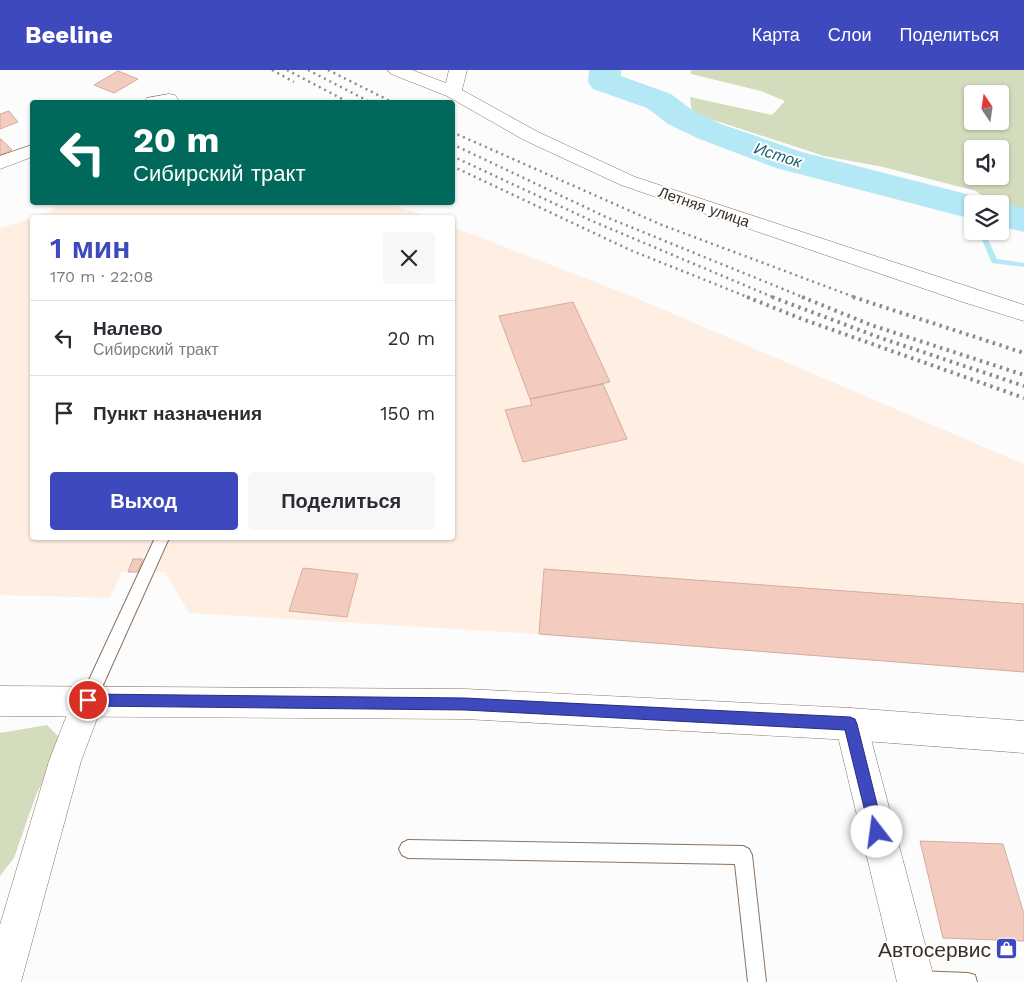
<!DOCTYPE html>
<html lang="ru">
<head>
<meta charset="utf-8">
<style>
	body { margin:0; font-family:"Work Sans",sans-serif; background:#f7f7f7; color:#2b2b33; height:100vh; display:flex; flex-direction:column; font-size:19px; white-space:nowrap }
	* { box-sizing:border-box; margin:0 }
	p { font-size:16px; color:#7c7c81 }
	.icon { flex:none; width:28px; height:28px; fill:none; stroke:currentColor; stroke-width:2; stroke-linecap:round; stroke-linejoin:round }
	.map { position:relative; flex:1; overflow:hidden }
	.panel { position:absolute; left:30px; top:145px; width:425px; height:325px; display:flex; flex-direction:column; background:#fff; border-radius:5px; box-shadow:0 1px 4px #0004 }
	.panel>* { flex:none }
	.top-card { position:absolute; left:30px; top:30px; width:425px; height:105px; border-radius:5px; box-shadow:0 1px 4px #0004; background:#00695c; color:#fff; overflow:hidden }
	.needle { width:32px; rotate:347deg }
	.tools { position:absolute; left:964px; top:15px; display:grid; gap:10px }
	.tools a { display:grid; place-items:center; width:45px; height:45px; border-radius:5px; background:#fff; box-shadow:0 1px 4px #0004; font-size:25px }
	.pin { position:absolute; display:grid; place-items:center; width:42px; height:42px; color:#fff; margin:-21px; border:2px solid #fff; border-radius:50%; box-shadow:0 1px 5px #0007 }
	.me { position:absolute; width:55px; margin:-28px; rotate:345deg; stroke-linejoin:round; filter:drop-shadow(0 0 4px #0008) }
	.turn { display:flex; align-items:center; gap:18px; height:105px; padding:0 20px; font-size:22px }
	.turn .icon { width:65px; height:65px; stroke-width:2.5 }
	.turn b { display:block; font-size:35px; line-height:42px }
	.round { display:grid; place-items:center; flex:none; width:52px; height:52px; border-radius:5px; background:#f7f7f7 }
	.headline { display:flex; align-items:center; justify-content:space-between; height:85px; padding:0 20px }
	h1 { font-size:30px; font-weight:600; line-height:38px; color:#3d49bd }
	.button { display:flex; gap:10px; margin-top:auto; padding:10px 20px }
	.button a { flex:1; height:58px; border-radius:5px; background:#3d49bd; color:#fff; font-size:20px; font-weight:600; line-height:58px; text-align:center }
	.button a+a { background:#f7f7f7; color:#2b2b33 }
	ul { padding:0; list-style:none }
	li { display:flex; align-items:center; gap:15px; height:75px; padding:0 20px; border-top:1px solid #e1e1e2 }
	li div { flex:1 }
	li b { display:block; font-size:19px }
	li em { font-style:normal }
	header { display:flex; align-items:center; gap:30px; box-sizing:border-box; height:70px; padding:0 25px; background:#3d49bd; color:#fff }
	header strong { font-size:24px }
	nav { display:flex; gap:28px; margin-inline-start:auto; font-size:18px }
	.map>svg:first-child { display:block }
	.built { fill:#ffefe3 }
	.green { fill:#d4dcbe; fill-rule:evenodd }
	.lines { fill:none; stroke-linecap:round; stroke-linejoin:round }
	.stream { fill:#b5e8f5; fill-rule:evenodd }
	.river { fill:#b5e8f5; fill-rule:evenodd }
	.building { fill:#f3ccbf; stroke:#d2ac9f }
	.service-casing { stroke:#8d715b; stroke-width:2 }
	.minor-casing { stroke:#8d715b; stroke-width:1 }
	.secondary-casing { stroke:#8d715b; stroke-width:1 }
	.service { fill:#fff; fill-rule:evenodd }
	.minor { fill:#fff; fill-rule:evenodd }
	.secondary { fill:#fff; fill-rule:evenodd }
	.rail-far1 { stroke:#908984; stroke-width:2.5; stroke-dasharray:2 4; stroke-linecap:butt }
	.rail { stroke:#908984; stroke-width:4; stroke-dasharray:2.5 4.5; stroke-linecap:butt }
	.route { fill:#3d49bd; stroke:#282f7b }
	.labels { text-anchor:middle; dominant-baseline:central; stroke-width:4; stroke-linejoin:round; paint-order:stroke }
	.far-street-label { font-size:15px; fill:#3b2f25; stroke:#fff }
	.far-water-label { font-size:16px; font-style:italic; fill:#1d5f6d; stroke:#fff }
	.near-poi-label { font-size:21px; fill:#3b2f25; stroke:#fff; text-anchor:end }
</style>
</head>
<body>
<header>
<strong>Beeline</strong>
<nav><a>Карта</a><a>Слои</a><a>Поделиться</a></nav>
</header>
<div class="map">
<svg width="1024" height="912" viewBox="0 0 1024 912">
	<rect width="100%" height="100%" fill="#fcfcfc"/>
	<!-- built -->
	<path class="built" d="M105,132L389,133L428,147H33L50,142L57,134Z
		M32,148V468H452L453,157L634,227L1024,394V602L539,564L189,543L165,502H122L110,528L0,525V158Z"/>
	<!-- green -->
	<path class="green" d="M691,0H1024V150L1013,147L1000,138V134H993L976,121L883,97L824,86L692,43L690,27L772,45L785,31L761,21L691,4ZM972,24H1000V51H972ZM972,79H1000V106H972Z
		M47,655L63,671L36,725L14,788L0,806V663Z"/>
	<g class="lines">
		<!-- stream -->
		<path class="stream" d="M970,135L972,136V144L970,143L967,137Z
			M978,161H984L997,189L1024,193V197L992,193Z"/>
		<!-- river -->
		<path class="river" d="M589,0H621V6L671,24L692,40L721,54L802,82L986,129L989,134H972V149L776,98L697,68L668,54L647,38L593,19L588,12Z
			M1000,132L1024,138V162L1000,156V134H993Z"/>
	</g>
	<!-- building -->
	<path class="building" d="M118,1L138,9L114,23L94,15Z
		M9,41L18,52L0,59V44Z
		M0,69H1L12,80L0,85Z
		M573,232L610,312L530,329L499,246Z
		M603,314L627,369L523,392L505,340L532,335L530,329Z
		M133,489H143L138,502H128Z
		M303,498L358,504L347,547L289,541Z
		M544,499L1024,534V602L539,564Z
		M920,771L1003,774L1024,844V871L943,868Z"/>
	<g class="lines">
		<defs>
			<path id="service" d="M155,468H169L94,635L88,638L82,635L80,630L82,625Z
				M408,770L743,776L749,779L752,785L766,912H748L735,794L408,788L402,785L399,779L402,773Z
				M916,901L968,903L975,905L977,912H907L909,903Z"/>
			<path id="minor" d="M388,0H412L446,13L449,0H467L462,20L538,62L635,107L1024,235V251L963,232L621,115L524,70L447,26L391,4Z
				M169,24L175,25L178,29L175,32H144L147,28Z
				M32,75V87L0,99V86Z
				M88,615L99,619L104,630L81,691L21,912H0V855L49,691L77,619Z
				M851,638L862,643L867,654L935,912H897L835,654L840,643Z"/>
			<path id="secondary" d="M0,616L465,619L851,638L1024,651V683L851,670L465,649L0,646Z"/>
		</defs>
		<!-- service casing -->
		<use href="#service" class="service-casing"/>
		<!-- minor casing -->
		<use href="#minor" class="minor-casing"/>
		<!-- secondary casing -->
		<use href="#secondary" class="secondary-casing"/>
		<!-- service -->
		<use href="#service" class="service"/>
		<!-- minor -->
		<use href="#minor" class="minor"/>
		<!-- secondary -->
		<use href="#secondary" class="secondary"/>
		<!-- rail-far1 -->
		<path class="rail-far1" d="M272,0L294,12
			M287,0L348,32
			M308,0L370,32
			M328,0L392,32
			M452,62L662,155L857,228
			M452,74L606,147L805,228
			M452,86L592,151L775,228
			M452,96L630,180L750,228"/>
		<!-- rail -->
		<path class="rail" d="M747,227L802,249L1024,328
			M772,227L878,267L1024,316
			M802,227L871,255L1024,305
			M853,227L1024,283"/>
	</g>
	<!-- route -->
	<path class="route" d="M88,624L465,628L850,647L855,649L857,654L884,762L882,767L877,769L872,767L870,762L845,660L465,640L88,636L83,634L81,630L83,626Z"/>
	<!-- icons -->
	<defs>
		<symbol id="shop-square" viewBox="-11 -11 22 22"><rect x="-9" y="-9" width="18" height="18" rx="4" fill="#3d49bd" stroke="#fff"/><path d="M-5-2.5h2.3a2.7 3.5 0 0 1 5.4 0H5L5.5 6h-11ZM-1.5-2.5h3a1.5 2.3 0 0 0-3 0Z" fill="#fff"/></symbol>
	</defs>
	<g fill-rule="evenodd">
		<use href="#shop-square" x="994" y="866" width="25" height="25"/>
	</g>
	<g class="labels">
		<!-- far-street labels -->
		<g class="far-street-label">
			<text transform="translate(704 137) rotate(19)">Летняя улица</text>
		</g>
		<!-- far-water labels -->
		<g class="far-water-label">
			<text transform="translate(778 85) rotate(18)">Исток</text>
		</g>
		<!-- near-poi labels -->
		<g class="near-poi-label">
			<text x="991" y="879">Автосервис</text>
		</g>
	</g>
</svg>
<div class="tools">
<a><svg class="needle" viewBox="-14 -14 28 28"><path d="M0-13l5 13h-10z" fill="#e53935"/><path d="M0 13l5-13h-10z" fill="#7c7c81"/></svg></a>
<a><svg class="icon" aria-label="sound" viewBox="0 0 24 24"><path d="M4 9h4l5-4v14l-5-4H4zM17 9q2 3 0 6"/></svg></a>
<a><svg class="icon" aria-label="layers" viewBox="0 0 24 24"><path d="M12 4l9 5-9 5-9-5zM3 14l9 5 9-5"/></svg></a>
</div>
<div class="pin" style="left:88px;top:630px;background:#d93025"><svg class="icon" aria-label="arrive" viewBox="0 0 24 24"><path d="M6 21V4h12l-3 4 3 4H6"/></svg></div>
<svg class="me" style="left:877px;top:762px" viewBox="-20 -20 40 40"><circle r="19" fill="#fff"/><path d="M0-13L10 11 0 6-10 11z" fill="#3d49bd"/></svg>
<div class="top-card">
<div class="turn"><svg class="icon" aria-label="left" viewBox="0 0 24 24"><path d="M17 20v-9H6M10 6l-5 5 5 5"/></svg><div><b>20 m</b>Сибирский тракт</div></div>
</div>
<section class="panel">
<div class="headline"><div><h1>1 мин</h1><p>170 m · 22:08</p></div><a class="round"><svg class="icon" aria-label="close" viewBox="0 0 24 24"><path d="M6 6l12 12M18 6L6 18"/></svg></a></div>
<ul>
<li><svg class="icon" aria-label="left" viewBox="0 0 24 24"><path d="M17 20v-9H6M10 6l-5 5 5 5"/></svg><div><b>Налево</b><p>Сибирский тракт</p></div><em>20 m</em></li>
<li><svg class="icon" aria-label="arrive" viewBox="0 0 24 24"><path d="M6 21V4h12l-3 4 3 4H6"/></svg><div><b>Пункт назначения</b></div><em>150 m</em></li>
</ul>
<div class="button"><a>Выход</a><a>Поделиться</a></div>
</section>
</div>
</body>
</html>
